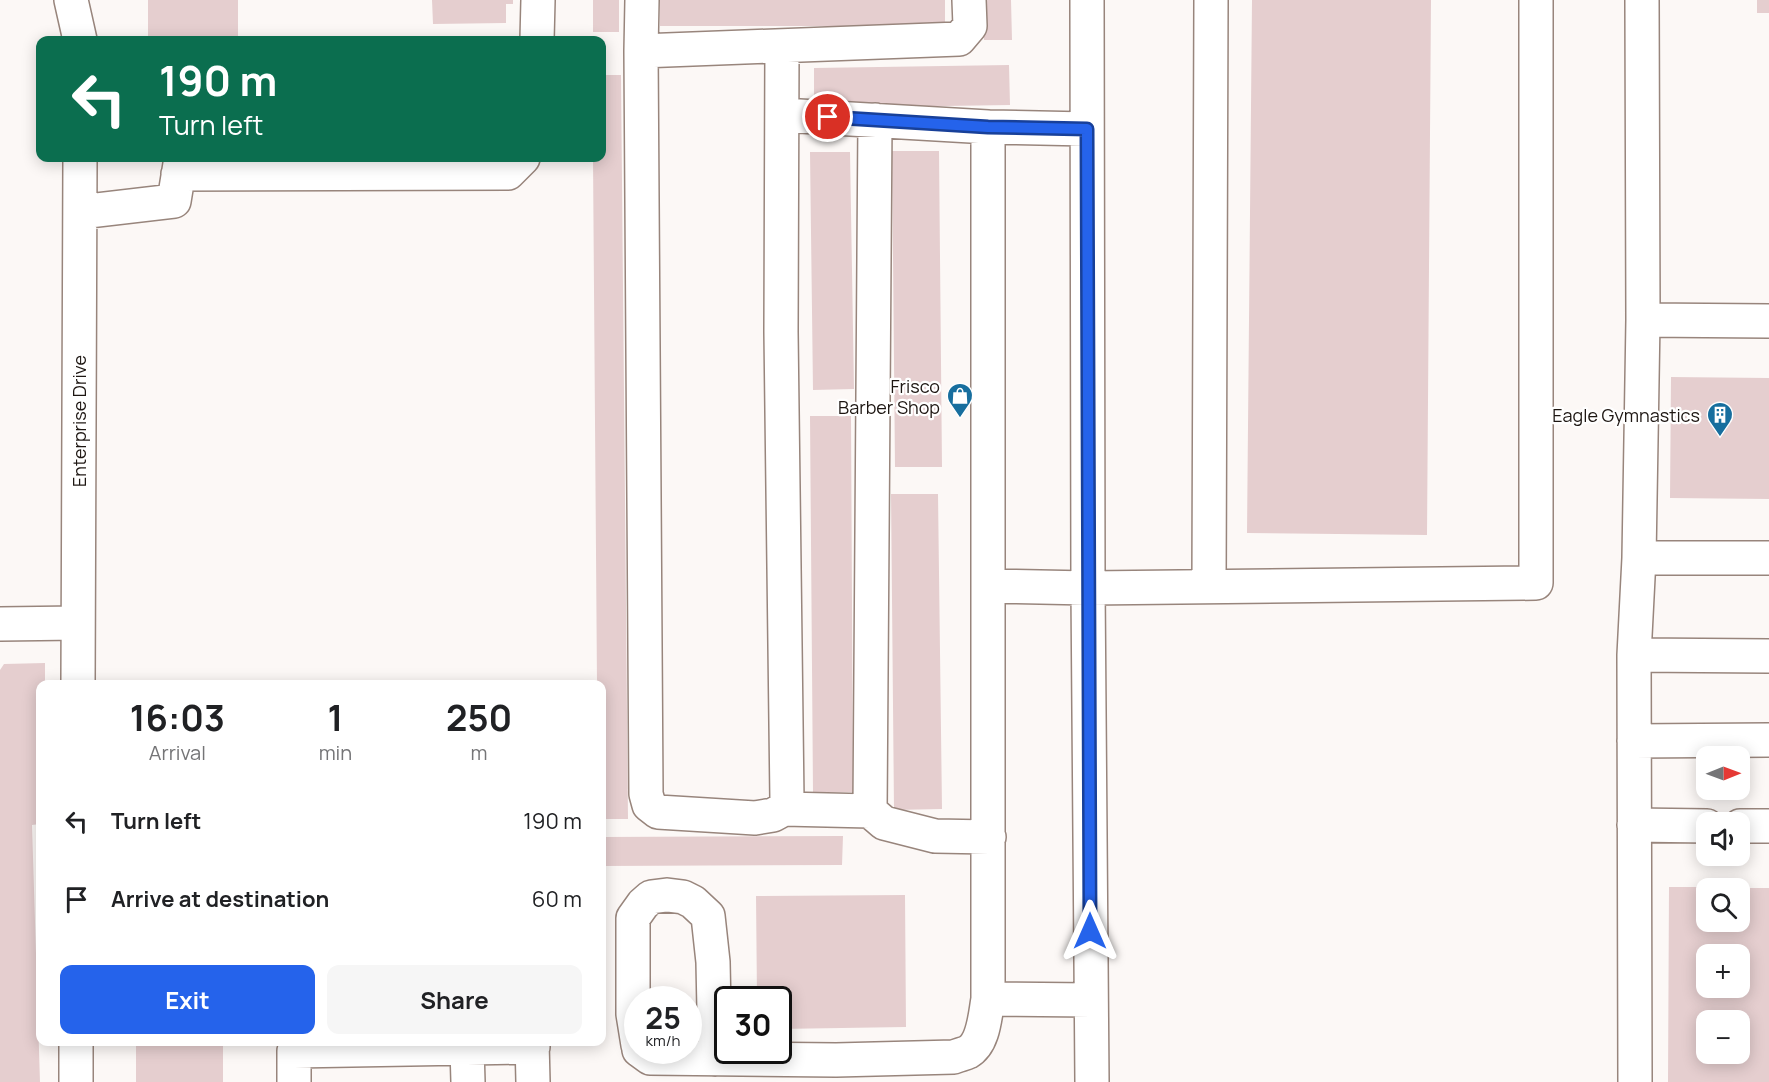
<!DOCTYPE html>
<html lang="en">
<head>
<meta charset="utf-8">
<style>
	body { margin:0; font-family:Manrope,sans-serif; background:#f6f6f6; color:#202124; height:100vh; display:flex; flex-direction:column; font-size:22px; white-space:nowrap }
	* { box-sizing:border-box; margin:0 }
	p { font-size:20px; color:#757577 }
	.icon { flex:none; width:33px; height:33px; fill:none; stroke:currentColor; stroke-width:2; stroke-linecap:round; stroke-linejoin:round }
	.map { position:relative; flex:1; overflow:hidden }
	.sheet { position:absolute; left:36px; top:680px; width:570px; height:366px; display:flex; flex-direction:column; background:#fff; border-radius:12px; box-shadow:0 3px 15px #0003 }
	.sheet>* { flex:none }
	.top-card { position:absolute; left:36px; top:36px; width:570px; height:126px; border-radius:12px; box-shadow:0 3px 15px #0003; background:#0b6e4f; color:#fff; overflow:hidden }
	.needle { width:39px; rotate:89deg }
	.fabs { position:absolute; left:1696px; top:746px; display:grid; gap:12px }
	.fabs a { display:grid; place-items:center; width:54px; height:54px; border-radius:12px; background:#fff; box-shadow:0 3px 15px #0003; font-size:30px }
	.speed { position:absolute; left:624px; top:986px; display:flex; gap:12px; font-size:30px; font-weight:700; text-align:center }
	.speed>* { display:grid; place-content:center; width:78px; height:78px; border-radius:50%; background:#fff; box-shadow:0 3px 15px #0003; line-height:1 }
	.speed small { font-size:15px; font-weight:400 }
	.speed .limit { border:3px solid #111; border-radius:9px; background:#fff; color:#111 }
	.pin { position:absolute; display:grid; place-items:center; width:51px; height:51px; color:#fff; margin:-26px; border:3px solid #fff; border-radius:50%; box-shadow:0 2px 6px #0007 }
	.me { position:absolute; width:66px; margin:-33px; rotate:0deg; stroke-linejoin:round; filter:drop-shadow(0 0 4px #0008) }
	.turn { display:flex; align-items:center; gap:21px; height:126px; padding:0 24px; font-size:27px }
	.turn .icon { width:78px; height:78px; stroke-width:2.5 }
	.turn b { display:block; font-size:42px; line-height:51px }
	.eta { display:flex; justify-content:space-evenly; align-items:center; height:102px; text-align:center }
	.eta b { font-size:36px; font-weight:700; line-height:42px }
	.button { display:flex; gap:12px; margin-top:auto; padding:12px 24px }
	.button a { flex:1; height:69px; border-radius:12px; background:#2563eb; color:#fff; font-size:24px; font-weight:700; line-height:69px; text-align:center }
	.button a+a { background:#f6f6f6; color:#202124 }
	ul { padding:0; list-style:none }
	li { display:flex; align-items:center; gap:18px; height:78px; padding:0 24px }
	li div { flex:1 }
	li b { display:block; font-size:22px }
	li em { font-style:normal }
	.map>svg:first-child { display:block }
	.building { fill:#e5cecf; fill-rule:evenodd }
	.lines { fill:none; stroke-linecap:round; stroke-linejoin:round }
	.minor-casing { stroke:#98857c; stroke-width:36 }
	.minor { stroke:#fff; stroke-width:33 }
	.route-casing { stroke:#184099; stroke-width:15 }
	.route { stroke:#2563eb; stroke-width:10 }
	.labels { text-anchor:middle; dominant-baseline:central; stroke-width:4.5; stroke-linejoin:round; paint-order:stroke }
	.poi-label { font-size:18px; fill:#1d1612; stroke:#fff; text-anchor:end }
	.street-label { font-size:18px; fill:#1d1612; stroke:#fff }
</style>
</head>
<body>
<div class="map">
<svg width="1769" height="1082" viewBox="0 0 1769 1082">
	<rect width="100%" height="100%" fill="#fcf8f6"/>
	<!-- building -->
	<path class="building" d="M148,0H238V40H148Z
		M432,0H513V4H506V23L433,24Z
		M593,0H619V32H593Z
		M660,0H945V26H660Z
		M983,0H1011L1012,40H984Z
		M1252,0H1431L1427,535L1247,533Z
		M1757,0H1769V13H1757Z
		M1009,65L1010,105L814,108V68Z
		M602,75H621L628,819H602V684H597L593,158H602Z
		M892,151H939L942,467H895Z
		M810,152H850L854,389L813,390Z
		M1671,377L1769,378V499L1670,498Z
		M810,416H851L853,792L813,793Z
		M891,494H938L942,809L894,810Z
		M45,663V684H40V824L32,825L40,1082H0V670L4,664Z
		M843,836L842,865L602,866V837Z
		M1669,887H1707V921H1740V888H1769V1082H1668ZM1707,954H1740V987H1707ZM1707,1020H1740V1053H1707Z
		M905,895L906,1027L778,1029V999H757L756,896Z
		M136,1041H223V1082H136Z"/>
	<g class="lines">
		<defs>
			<path id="minor" d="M71,0L80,40
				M642,0L641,51L959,39L970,26L969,0
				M1087,0L1088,588L1092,1082
				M1642,0L1643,320
				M537,40L538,0
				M641,51L646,794L649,805L658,812L755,818L773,815L784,809L787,801L781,332L782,46
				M782,115L988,127
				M875,120L870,811L884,823L935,836L989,837
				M1087,129L988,127V999L1091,1000
				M178,174L508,173L523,158
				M80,212L174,201L181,158
				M1639,558L1643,320L1769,321
				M988,586L1088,588L1536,583V0
				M1209,586L1211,0
				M0,624L78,623
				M1634,655L1639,558H1769
				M78,684L80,158
				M1634,741L1769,740
				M784,809L870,811
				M1634,825L1707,826
				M1740,826H1769
				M532,1041L533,1082
				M638,1045L633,1014V918L643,904L651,897L667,895L683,897L693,902L708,916L713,962L715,1059
				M467,1048L533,1047
				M639,1050L650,1058L836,1060L954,1057C958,1055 964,1054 968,1052C984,1043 985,1015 988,999
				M76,1082V1041
				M294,1082V1051L467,1048L468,1082
				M1635,1082L1634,655L1769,656"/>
		</defs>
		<!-- minor casing -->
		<use href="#minor" class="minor-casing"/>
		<!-- minor -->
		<use href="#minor" class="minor"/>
	</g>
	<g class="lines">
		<defs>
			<path id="route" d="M828,117L988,127L1087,129L1090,931"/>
		</defs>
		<!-- route casing -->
		<use href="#route" class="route-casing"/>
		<!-- route -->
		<use href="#route" class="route"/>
	</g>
	<!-- icons -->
	<defs>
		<symbol id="shop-pin" viewBox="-11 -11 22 30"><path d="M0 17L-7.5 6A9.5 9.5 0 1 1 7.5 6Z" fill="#176e9e" stroke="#fff"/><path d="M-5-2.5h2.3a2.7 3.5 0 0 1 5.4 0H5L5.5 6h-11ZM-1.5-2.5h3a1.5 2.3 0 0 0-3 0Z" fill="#fff"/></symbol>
		<symbol id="building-pin" viewBox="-11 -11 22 30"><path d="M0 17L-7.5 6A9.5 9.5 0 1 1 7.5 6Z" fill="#176e9e" stroke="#fff"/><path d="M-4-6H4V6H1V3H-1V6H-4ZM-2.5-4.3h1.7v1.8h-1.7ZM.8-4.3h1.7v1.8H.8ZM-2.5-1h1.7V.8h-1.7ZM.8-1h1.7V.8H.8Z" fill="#fff"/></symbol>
	</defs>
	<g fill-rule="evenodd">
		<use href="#shop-pin" x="945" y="381" width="30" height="40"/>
		<use href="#building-pin" x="1705" y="400" width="30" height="40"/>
	</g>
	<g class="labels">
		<!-- poi labels -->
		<g class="poi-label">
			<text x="940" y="386">Frisco<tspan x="940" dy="21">Barber Shop</tspan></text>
			<text x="1700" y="415">Eagle Gymnastics</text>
		</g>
		<!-- street labels -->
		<g class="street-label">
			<text transform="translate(79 421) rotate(-90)">Enterprise Drive</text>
		</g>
	</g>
</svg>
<div class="fabs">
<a><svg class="needle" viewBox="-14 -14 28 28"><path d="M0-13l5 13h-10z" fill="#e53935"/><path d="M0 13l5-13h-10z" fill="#757577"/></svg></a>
<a><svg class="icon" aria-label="sound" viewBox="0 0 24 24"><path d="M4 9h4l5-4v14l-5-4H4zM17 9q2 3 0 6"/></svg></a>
<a><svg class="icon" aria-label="search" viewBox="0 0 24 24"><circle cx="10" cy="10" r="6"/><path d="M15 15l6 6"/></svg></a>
<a>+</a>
<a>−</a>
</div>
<div class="speed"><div>25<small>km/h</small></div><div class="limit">30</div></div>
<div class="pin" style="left:828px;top:117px;background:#d93025"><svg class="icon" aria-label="arrive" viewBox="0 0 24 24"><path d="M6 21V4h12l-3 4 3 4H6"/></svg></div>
<svg class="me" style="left:1090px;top:931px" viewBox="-20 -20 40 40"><path d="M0-17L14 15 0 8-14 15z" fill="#2563eb" stroke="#fff" stroke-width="4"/></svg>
<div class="top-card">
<div class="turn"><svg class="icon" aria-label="left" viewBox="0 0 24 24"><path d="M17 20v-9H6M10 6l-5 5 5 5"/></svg><div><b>190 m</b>Turn left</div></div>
</div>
<section class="sheet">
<div class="eta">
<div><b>16:03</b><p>Arrival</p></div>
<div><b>1</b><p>min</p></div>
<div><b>250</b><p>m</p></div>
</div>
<ul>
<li><svg class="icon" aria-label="left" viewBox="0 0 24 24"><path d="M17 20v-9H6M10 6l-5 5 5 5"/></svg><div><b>Turn left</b></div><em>190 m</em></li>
<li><svg class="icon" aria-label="arrive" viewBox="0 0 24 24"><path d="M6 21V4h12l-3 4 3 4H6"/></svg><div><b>Arrive at destination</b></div><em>60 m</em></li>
</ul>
<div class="button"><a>Exit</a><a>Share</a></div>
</section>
</div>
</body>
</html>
